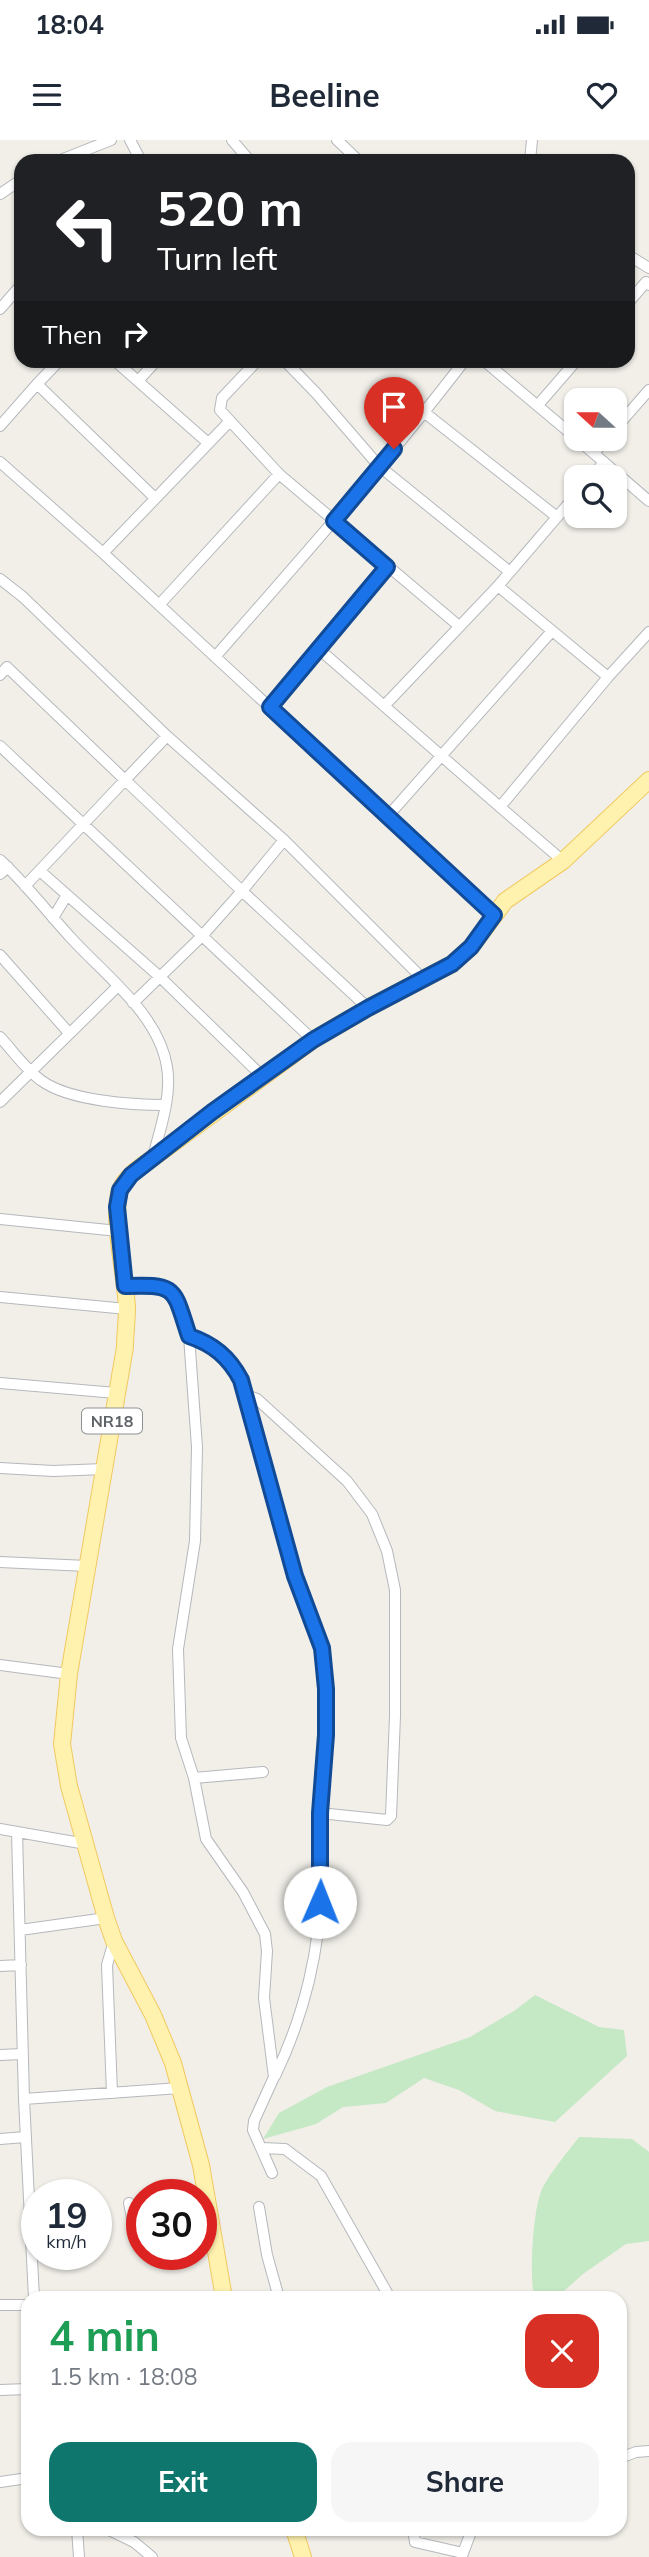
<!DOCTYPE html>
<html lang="en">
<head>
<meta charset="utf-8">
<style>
	body { margin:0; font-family:Mulish,sans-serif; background:#f6f6f7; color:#1f2937; height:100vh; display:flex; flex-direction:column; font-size:26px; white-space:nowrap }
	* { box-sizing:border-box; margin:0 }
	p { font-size:23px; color:#747a83 }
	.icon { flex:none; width:38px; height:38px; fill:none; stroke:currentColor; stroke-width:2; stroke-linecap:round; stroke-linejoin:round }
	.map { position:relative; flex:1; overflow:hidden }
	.sheet { position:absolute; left:21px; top:2151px; width:606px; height:245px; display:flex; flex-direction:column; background:#fff; border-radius:21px; box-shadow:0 2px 5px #0004 }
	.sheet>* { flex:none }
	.hud { position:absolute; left:14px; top:14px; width:621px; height:214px; border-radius:21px; box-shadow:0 2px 5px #0004; background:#202124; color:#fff; overflow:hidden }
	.needle { width:46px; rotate:291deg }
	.fabs { position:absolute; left:564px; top:248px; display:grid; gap:14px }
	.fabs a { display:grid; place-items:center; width:63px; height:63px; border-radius:14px; background:#fff; box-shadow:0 2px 5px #0004; font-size:35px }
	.speed { position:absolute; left:21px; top:2039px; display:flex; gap:14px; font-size:35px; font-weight:700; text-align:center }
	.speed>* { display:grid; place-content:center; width:91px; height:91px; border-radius:50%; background:#fff; box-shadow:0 2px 5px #0004; line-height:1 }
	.speed small { font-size:18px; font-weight:400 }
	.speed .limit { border:10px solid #d22; background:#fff; color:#111 }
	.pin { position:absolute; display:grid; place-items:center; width:60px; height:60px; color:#fff; margin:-72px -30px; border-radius:50% 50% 50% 0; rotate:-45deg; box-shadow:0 0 7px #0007 }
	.pin .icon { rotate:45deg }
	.me { position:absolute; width:77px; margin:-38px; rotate:1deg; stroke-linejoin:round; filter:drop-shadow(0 0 5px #0008) }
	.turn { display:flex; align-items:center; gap:24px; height:147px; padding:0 28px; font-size:32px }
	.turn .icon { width:91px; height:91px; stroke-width:2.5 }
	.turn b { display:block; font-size:49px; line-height:60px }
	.then { display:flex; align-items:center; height:66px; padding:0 28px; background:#0003; gap:14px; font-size:26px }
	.round { display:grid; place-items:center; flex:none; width:74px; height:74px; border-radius:21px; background:#f6f6f7 }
	.headline { display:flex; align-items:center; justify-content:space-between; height:119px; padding:0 28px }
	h1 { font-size:42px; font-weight:700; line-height:52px; color:#1e9e55 }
	.button { display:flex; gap:14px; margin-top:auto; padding:14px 28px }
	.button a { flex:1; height:80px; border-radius:21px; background:#0f766e; color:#fff; font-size:28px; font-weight:700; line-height:80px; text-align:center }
	.button a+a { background:#f6f6f7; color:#1f2937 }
	.status { display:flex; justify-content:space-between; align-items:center; height:49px; padding:0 35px; background:#fff; direction:ltr }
	.status svg { height:19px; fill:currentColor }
	header { display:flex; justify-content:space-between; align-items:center; height:91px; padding:0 28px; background:#fff; font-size:32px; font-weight:700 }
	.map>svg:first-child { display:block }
	.green { fill:#c5e8c5 }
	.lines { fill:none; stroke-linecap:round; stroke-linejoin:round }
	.minor-casing { stroke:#b5b8bc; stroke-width:12 }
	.primary-casing { stroke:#f2c960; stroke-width:18 }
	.minor { stroke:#fff; stroke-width:10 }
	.primary { stroke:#fff2af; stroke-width:16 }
	.route-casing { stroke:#114b97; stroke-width:18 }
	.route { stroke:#1a73e8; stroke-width:12 }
	.labels { text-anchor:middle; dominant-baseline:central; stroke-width:5; stroke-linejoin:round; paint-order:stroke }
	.shield { fill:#fff; stroke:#8f9295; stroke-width:2 }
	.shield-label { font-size:16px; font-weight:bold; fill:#5f6368 }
</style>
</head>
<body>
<div class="status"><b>18:04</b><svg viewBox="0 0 49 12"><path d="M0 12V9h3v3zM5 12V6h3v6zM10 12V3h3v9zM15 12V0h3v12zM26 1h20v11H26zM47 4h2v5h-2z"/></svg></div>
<header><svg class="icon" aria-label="menu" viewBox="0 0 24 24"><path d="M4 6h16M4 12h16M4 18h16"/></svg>Beeline<svg class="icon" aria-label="heart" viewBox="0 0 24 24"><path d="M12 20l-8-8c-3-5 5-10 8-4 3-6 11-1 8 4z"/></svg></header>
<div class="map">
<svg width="649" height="2417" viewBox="0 0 649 2417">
	<rect width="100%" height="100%" fill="#f1efe8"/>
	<!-- green -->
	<path class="green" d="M535,1855L599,1887L624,1890L627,1916L555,1982L495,1971L459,1950L424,1938L386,1963L343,1967L316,1984L263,1999L279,1973L327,1947L470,1897L514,1871Z
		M579,1997L632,1999L649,2012V2101L626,2104L583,2134L556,2158H545L533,2150C530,2128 533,2066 543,2047C553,2029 567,2013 579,1997Z"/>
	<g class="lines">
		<defs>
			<path id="minor" d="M130,0L141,21
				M232,0L250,21
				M337,0L359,21
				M58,21L111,0
				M530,21L532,0
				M0,54L21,40
				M628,115L649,128
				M628,163L646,142L649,145
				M0,169L21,145
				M60,220L37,244L155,358
				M114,220L207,302
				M258,220L222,258L220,270L279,334L459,486
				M284,220L316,253L379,326L510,432
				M483,220L576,298
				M138,241L157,220
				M538,265L577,220
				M425,273L557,377
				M0,286L37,244
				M614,290L649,250
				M577,299L649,361
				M594,313L606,299
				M0,322L103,413L494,775
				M591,338L604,322
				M103,413L229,282
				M0,439L23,457L167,596L284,700L424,840
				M498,446L608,537
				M159,465L279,334
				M320,510L500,667
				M215,517C300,420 386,323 465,220
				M0,535L7,527L125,640L167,596
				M384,566L498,446L576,355
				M270,567L387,427
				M0,606L313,900
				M388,676L552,491
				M284,700L242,751L368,868
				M0,720C26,744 48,773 72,799C106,836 159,875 167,927C172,956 160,989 153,1017
				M563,721L500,667L608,537L649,492
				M40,731L160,837L262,936
				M0,734L8,727
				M25,746L125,640L242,751L202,796L133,863
				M53,778L67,755
				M0,815L69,893
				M0,897C13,911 26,930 42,941C70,961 132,965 166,965
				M0,962L117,847
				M0,1079L118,1091
				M125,1146L160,1145L168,1148L175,1155L189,1196L197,1307L195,1401L178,1509L181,1598L194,1638L206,1699L243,1752L265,1794L267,1811L264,1858L274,1937L254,1981L253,1990L272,2033
				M0,1157L127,1169
				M189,1196C213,1204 229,1217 241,1240C261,1304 275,1370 294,1434C302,1459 316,1483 322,1509C335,1562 321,1619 320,1673C319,1695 322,1719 321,1741C321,1808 304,1876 275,1936
				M0,1243L116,1253
				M246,1255L257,1259L347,1341L372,1374L387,1411L395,1450V1576L391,1676L387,1680L320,1673
				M0,1328L53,1331L104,1329
				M0,1422L87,1426
				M0,1525L69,1534
				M194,1638L263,1632
				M0,1689L86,1704
				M17,1692L24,1959L34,2158
				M20,1790L106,1778
				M0,1826L21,1825
				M0,1915L22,1914
				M112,1953L107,1825L114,1801
				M24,1959L180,1948
				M0,1999L26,1997
				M262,2008L285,2009L321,2036L390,2158
				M129,2063L133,2083L142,2087
				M259,2067L267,2115L279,2158
				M0,2165H28
				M0,2250L28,2249
				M620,2318L636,2312L649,2311
				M0,2342L28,2338
				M77,2389L79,2417
				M107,2389L134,2402L152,2417
				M413,2389L415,2402L463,2413
				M462,2416L472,2389H492"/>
			<path id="primary" d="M224,2158L201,2025L173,1923L153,1875L114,1801L106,1778L69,1646L62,1604L69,1534L125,1207C125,1194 127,1181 127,1168C126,1139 110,1071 121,1048C127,1035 142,1026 153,1018L313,900L368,868L452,824L471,807L505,761L563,721L649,640
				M294,2389L303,2417"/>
		</defs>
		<!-- minor casing -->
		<use href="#minor" class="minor-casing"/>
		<!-- primary casing -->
		<use href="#primary" class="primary-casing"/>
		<!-- minor -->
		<use href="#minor" class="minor"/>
		<!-- primary -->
		<use href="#primary" class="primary"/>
	</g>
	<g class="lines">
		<defs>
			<path id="route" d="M320,1762V1673L326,1595V1549L322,1508L295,1436L241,1240C229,1217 213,1204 189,1196C173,1148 178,1144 125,1146L117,1067L120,1050L131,1035L212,972L313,900L368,868L452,824L471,807L494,775L270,567L387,427L334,381L394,309"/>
		</defs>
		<!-- route casing -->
		<use href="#route" class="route-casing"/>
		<!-- route -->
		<use href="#route" class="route"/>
	</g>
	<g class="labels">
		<!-- shield labels -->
		<rect class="shield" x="82" y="1268.5" width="60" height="25" rx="5"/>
		<g class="shield-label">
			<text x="112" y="1281">NR18</text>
		</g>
	</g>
</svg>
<div class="fabs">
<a><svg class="needle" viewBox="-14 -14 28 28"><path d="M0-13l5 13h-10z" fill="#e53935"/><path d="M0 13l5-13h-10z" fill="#747a83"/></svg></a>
<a><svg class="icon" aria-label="search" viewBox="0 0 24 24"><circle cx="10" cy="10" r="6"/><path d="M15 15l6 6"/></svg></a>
</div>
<div class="speed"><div>19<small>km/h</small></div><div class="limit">30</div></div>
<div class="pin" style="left:394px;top:309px;background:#d93025"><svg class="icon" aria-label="arrive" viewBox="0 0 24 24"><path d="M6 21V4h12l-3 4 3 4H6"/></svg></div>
<svg class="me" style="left:320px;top:1762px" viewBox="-20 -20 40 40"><circle r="19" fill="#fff"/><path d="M0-13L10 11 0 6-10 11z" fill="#1a73e8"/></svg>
<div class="hud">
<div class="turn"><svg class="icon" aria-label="left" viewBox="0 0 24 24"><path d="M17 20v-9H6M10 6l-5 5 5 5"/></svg><div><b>520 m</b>Turn left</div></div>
<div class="then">Then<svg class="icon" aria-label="right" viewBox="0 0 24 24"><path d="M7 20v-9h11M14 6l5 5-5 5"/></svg></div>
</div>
<section class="sheet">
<div class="headline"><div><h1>4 min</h1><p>1.5 km · 18:08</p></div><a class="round" style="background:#d93025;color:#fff"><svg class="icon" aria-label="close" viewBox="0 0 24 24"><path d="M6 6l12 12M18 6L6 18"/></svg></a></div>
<div class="button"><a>Exit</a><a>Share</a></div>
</section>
</div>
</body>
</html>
